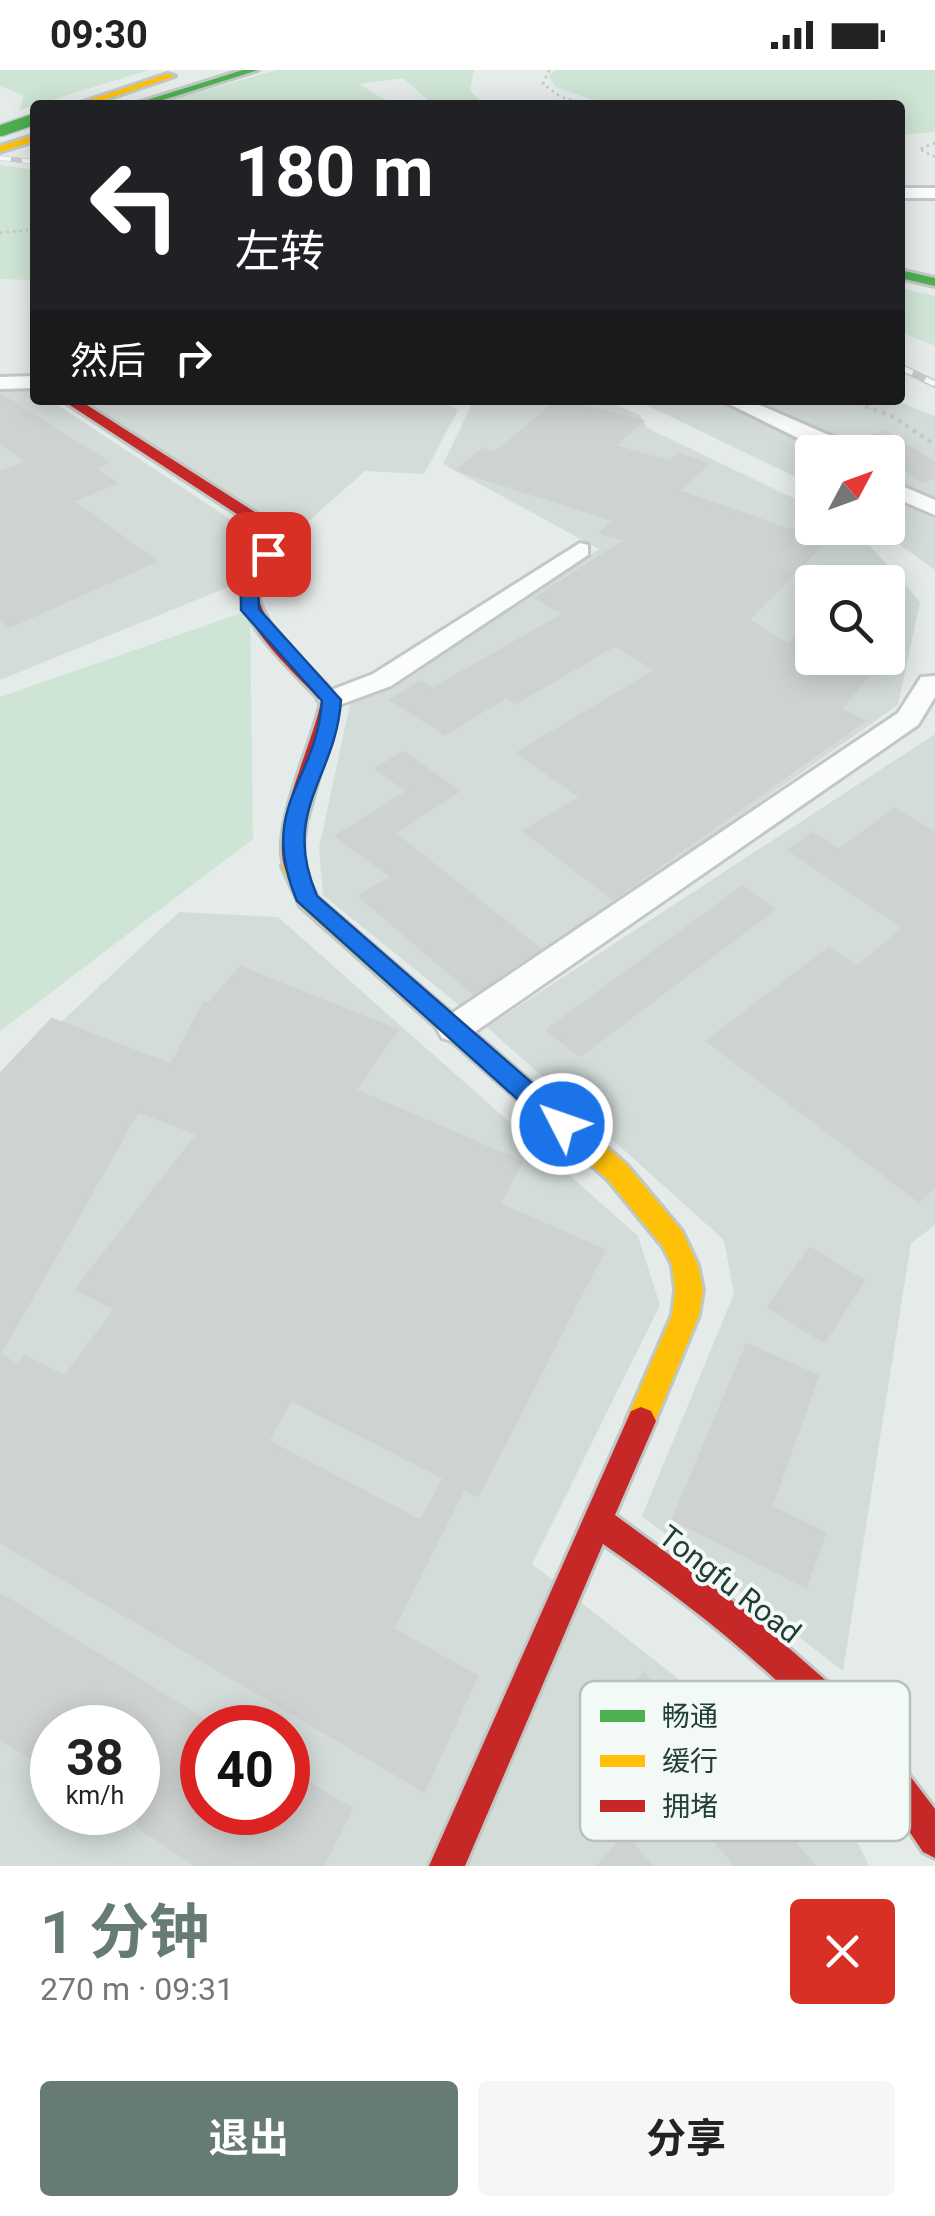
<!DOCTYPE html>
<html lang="zh">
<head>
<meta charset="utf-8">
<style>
	body { margin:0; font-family:Roboto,"Noto Sans SC",sans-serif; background:#f6f6f6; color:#222; height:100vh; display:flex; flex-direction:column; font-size:38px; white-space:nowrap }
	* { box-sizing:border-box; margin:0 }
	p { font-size:32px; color:#767676 }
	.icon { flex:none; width:55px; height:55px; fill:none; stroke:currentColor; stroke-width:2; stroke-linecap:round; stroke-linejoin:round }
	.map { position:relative; height:1796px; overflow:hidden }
	.details { display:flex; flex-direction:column; background:#fff; flex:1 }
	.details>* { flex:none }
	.banner { position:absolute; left:30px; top:30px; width:875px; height:305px; border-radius:10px; box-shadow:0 5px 25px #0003; background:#202124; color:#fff; overflow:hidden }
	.needle { width:65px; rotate:49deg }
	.fabs { position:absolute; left:795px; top:365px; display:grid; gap:20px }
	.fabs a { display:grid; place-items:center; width:110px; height:110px; border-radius:10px; background:#fff; box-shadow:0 5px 25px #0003; font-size:50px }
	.speed { position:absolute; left:30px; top:1635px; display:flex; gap:20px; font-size:50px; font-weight:700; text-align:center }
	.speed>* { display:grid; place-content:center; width:130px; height:130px; border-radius:50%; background:#fff; box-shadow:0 5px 25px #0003; line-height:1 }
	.speed small { font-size:25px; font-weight:400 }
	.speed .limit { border:15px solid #d22; background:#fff; color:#111 }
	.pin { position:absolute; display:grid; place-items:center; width:85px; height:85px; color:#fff; margin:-42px; border-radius:20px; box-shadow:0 5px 15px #0006 }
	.me { position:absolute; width:110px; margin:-55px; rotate:311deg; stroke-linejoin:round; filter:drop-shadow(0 0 8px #0008) }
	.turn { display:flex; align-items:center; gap:35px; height:210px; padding:0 40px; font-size:45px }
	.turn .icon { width:130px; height:130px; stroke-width:2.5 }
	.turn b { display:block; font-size:70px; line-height:85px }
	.then { display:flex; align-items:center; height:95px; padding:0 40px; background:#0003; gap:20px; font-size:38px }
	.round { display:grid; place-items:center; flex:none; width:105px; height:105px; border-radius:10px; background:#f6f6f6 }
	.summary { display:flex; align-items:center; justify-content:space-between; height:170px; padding:0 40px }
	h1 { font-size:60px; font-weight:700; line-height:75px; color:#667b74 }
	.primary-button { display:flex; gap:20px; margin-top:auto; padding:20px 40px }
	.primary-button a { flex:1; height:115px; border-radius:10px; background:#667b74; color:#fff; font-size:40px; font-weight:700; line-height:115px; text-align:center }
	.primary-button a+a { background:#f6f6f6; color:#222 }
	.status { display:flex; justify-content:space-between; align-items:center; height:70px; padding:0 50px; background:#fff; direction:ltr }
	.status svg { height:28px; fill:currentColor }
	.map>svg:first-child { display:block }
	.built { fill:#d3dcd8; fill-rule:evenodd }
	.green { fill:#cee4d5 }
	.building { fill:#ced3d1; stroke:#ced3d1; stroke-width:2.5; fill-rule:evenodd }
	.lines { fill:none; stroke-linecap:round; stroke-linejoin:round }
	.street-casing { stroke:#c2c8c5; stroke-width:6 }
	.fast-casing { stroke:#c0c8c5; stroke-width:6 }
	.slow-casing { stroke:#c0c8c5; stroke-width:6 }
	.jam-casing { stroke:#c0c8c5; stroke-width:6 }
	.path-far1 { stroke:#c1cac6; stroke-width:2.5; stroke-dasharray:2.5 4; stroke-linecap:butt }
	.path { stroke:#c1cac6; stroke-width:4; stroke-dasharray:4 5; stroke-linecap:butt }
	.street { fill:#fbfcfc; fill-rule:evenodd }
	.fast { fill:#4caf50; fill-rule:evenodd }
	.slow { fill:#ffc107; fill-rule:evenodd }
	.jam { fill:#c62828; fill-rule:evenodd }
	.rail-far1-casing { stroke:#c7cbc9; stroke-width:5 }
	.rail-casing { stroke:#c7cbc9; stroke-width:8 }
	.rail-far1 { stroke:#f3f9f6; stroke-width:4; stroke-dasharray:11; stroke-linecap:butt }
	.rail { stroke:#f3f9f6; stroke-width:5; stroke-dasharray:14; stroke-linecap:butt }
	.fast-bridge-casing { stroke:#c1cac7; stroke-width:14; stroke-linecap:butt }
	.fast-bridge { stroke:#4caf50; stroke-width:11 }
	.route { fill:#1a73e8; stroke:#114b97; stroke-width:2.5 }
	.labels { text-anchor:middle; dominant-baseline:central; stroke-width:8; stroke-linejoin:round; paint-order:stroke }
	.near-street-label { font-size:30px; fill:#223e36; stroke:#f3f9f6 }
	.key { fill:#f3f9f6; stroke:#b4c1bc; stroke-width:2.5 }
	.key-label { font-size:28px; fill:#223e36 }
</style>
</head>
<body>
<div class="status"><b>09:30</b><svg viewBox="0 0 49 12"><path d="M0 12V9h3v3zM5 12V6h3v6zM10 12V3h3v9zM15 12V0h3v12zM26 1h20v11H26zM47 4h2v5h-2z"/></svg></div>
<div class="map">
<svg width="935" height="1796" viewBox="0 0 935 1796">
	<rect width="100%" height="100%" fill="#e5ebe8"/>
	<!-- built -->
	<path class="built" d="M18,316L35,321V330H50L254,465L233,515L0,610V322Z
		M80,330H440L458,340L424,404L365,401L285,472Z
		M474,330H605L640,345L647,358L812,437V458H854L920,532L898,635L464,939L323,825L319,778L350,634L394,618L599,479L443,394ZM812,512H888V588H812Z
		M636,330H895L935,346V500L876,458H888V382H812V415Z
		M935,664V1155L911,1173L843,1601L642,1446L734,1224L724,1170L487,957Z
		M179,842L278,847L638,1166L660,1235L532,1494L839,1735L869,1796H0V1009ZM52,1658H138V1742H52ZM202,1658H288V1742H202Z"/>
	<!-- green -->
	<path class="green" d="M0,0H149L19,40L24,26L0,16Z
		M277,0H474L470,21L484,34L433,35L403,8L359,14L393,35H153Z
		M555,0H935V62L900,65V35H608L555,17L549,6Z
		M0,95L35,100V210L0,209Z
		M900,218L935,226V276L900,262Z
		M250,540L253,769L0,961V627Z"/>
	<!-- building -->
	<path class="building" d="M0,324L108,392L94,398L116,413L72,431L156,491L9,557L0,549V402L27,392L0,372Z
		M559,330L643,351L614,376L670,392L678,384L708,394L678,421L825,472L748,550L788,575L812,549V588H827L870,603L841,639L864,651L613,829L524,761L581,727L517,683L656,600L615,575L516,633L506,627L445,664L391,630L421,612L432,619L564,544L536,528L625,470L601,463L613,450L457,400L483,379L494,383Z
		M886,362L935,393V408L923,412L888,388V382H879L859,369Z
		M403,682L459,721L394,763L540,879L474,924L359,826L392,807L336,766L408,721L376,699Z
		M895,739L935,763V1116L919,1131L707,971L829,878L857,897L904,858L789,780L813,763L838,780Z
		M742,817L774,839L580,986L547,960Z
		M240,897L397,960L355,1020L522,1092L499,1134L604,1180L478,1426L464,1419L393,1559L477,1606L424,1721L0,1472V1004L52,949L171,995L204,932L209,934ZM138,1041L198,1064L76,1219L115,1239L65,1306L24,1286L17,1295L0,1284ZM291,1330L444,1408L421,1451L268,1371Z
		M810,1178L864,1211L824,1272L768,1237Z
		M747,1274L818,1306L771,1437L825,1463L806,1517L673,1449Z
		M0,1524L202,1648V1742H288V1700L352,1739L323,1796H197L138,1757V1658H52V1702L0,1668Z
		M644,1603L815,1796H736L606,1643Z
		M625,1765L652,1796H598Z"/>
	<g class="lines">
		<defs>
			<path id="street" d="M900,118H935V128H900Z
				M35,306V318L0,319V307Z
				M721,330H748L838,369L848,382H826Z
				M888,410L935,430V445L888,425Z
				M580,473L588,475V485L391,616L331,638L318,630L321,624L373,604Z
				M935,606V627L918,655L466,968L454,972L442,968L437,959L442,950L898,643L921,607Z"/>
			<path id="fast" d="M243,0H258L147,35H131Z
				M900,200L935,208V216L900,208Z"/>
			<path id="slow" d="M167,4L175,6L89,35H74Z
				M35,65V71L0,82V76Z
				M293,789L300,791L317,827L626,1094L682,1161L698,1195L703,1220L699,1245L651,1361L641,1365L631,1361L626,1351L672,1245L675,1220L672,1195L663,1177L608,1110L300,836L282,796Z"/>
			<path id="jam" d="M62,330H79L258,444L277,464C275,483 261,498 258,516C254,555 318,602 340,630L306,753L300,801H286C268,761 313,675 321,631C298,606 237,553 241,516C244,498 258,484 261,465L246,450Z
				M641,1337L651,1341L656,1351L615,1445L749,1543L839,1622L879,1665L935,1739V1788L923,1782C840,1654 727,1560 603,1474L465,1796H429L631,1341Z"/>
		</defs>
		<!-- street casing -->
		<use href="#street" class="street-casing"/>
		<!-- fast casing -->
		<use href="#fast" class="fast-casing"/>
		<!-- slow casing -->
		<use href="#slow" class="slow-casing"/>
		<!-- jam casing -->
		<use href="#jam" class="jam-casing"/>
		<!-- path-far1 -->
		<path class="path-far1" d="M549,0L543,14L561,27L590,35
			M935,73L919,79L935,87
			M0,163L35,159"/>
		<!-- path -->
		<path class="path" d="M848,330L892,346L935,375"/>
		<!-- street -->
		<use href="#street" class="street"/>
		<!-- fast -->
		<use href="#fast" class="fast"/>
		<!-- slow -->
		<use href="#slow" class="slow"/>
		<!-- jam -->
		<use href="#jam" class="jam"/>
		<defs>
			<path id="rail-far1" d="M0,88L35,92"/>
			<path id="rail" d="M900,297L935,314"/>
		</defs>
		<!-- rail-far1 casing -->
		<use href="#rail-far1" class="rail-far1-casing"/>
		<!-- rail casing -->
		<use href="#rail" class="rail-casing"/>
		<!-- rail-far1 -->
		<use href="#rail-far1" class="rail-far1"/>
		<!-- rail -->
		<use href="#rail" class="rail"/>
		<defs>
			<path id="fast-bridge" d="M0,61L35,49"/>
		</defs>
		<!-- fast-bridge casing -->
		<use href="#fast-bridge" class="fast-bridge-casing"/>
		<!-- fast-bridge -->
		<use href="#fast-bridge" class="fast-bridge"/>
	</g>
	<!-- route -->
	<path class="route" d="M262,480L276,484L258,514L259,539L341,630C336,708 280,740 317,826L571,1047L575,1054L571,1062H554L297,831C257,735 316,714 322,631L241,540V514Z"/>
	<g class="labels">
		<!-- near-street labels -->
		<g class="near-street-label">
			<text transform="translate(730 1514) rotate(38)">Tongfu Road</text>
		</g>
	</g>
	<!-- legend -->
	<rect x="580" y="1611" width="330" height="160" rx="15" class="key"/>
	<rect x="600" y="1640" width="45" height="12" fill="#4caf50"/>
	<rect x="600" y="1685" width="45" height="12" fill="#ffc107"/>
	<rect x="600" y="1730" width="45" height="12" fill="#c62828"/>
	<g class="key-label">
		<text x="662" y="1656">畅通</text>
		<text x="662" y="1701">缓行</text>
		<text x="662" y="1746">拥堵</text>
	</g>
</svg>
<div class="fabs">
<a><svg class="needle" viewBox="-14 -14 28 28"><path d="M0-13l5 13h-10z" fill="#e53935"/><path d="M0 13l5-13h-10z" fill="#767676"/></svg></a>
<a><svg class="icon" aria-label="search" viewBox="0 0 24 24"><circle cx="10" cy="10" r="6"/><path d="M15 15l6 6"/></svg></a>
</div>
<div class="speed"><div>38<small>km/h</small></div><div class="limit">40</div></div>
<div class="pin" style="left:268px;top:484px;background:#d93025"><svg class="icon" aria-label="arrive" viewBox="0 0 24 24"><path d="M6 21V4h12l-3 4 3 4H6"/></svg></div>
<svg class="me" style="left:562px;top:1054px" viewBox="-20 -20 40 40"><circle r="17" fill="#1a73e8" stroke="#fff" stroke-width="3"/><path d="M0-11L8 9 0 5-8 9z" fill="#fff"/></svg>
<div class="banner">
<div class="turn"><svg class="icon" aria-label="left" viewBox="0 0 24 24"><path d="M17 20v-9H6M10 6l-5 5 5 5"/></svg><div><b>180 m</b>左转</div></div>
<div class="then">然后<svg class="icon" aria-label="right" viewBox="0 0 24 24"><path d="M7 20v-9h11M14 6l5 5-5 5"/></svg></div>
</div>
</div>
<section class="details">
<div class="summary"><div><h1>1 分钟</h1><p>270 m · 09:31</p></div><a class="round" style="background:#d93025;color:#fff"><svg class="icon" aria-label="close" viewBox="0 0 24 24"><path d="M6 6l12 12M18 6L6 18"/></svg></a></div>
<div class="primary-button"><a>退出</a><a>分享</a></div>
</section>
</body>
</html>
